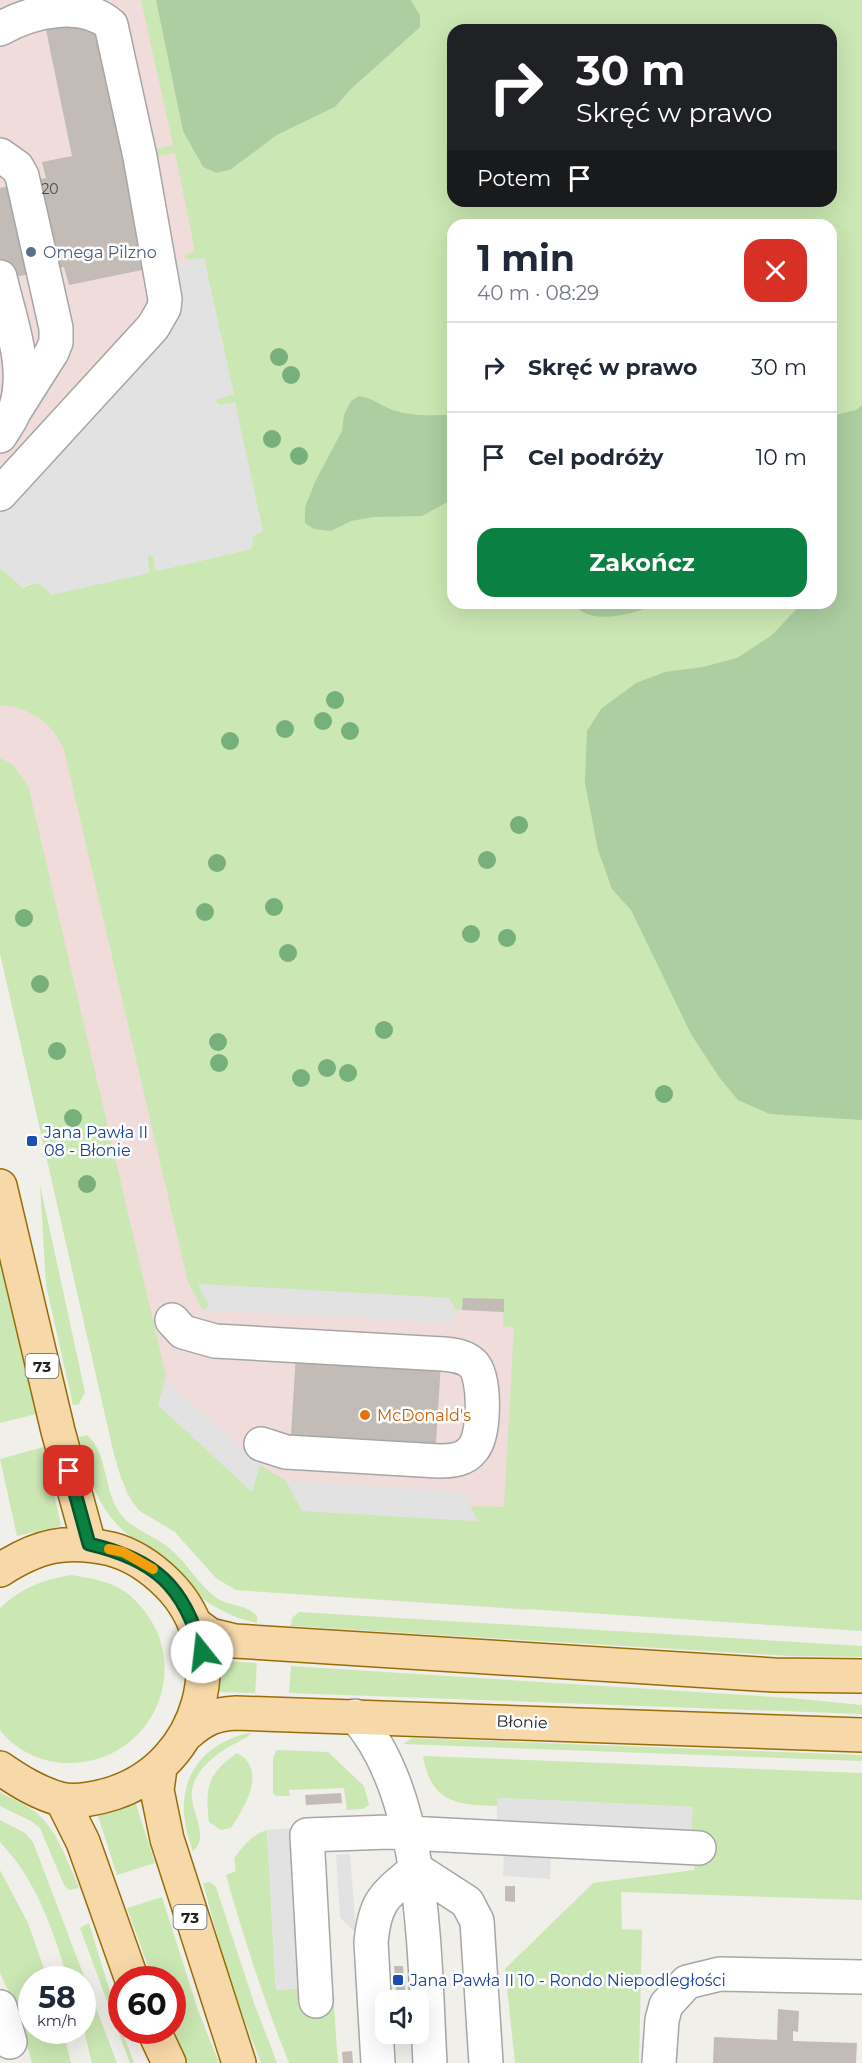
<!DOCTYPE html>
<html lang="pl">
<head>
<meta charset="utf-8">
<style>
	body { margin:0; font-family:Montserrat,sans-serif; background:#f2f2f3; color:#1f2937; height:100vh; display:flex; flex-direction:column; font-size:22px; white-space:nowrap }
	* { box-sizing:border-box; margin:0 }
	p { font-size:20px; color:#747a83 }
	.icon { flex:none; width:33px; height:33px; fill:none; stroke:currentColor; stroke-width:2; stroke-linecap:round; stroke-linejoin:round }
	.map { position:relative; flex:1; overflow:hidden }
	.drawer { position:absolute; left:447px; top:219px; width:390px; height:390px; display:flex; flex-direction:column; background:#fff; border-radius:18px; box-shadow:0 6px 24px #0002 }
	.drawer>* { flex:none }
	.top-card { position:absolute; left:447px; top:24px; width:390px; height:183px; border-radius:18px; box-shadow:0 6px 24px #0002; background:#202124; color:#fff; overflow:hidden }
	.fabs { position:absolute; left:375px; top:1990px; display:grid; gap:12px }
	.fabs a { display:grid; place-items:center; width:54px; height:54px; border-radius:12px; background:#fff; box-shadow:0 6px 24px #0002; font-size:30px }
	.speed { position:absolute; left:18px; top:1966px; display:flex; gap:12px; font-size:30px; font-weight:700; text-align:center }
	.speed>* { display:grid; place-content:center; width:78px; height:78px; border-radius:50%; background:#fff; box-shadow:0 6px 24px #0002; line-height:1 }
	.speed small { font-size:15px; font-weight:400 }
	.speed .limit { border:9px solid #d22; background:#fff; color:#111 }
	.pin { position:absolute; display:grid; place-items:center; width:51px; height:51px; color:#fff; margin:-26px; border-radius:12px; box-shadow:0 3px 9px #0006 }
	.me { position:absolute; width:66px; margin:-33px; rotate:344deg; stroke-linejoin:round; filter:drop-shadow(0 0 4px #0008) }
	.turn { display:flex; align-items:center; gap:21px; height:126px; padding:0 30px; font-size:27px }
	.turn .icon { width:78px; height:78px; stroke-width:2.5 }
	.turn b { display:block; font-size:42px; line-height:51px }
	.then { display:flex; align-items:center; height:57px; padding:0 30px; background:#0003; gap:12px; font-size:22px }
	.round { display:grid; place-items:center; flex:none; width:63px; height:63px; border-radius:18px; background:#f2f2f3 }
	.headline { display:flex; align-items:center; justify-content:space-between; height:102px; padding:0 30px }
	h1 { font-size:36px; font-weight:700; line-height:45px }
	.action { display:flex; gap:12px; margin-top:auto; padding:12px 30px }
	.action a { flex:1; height:69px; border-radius:18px; background:#0b8043; color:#fff; font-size:24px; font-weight:700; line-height:69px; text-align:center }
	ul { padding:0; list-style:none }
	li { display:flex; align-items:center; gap:18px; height:90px; padding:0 30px; border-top:2px solid #e0e1e3 }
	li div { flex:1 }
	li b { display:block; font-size:22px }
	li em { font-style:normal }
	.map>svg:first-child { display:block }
	.commercial { fill:#f0dcda }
	.grass { fill:#cbe7b3; fill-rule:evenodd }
	.forest { fill:#accea0 }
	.parking { fill:#e2e2e2 }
	.building { fill:#c2bbb6 }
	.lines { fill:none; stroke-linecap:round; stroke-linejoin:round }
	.minor-casing { stroke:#a6a6a6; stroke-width:36 }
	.major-casing { stroke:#966d09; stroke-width:36 }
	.minor { stroke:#fff; stroke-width:33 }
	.major { stroke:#f7d8a8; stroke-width:33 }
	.tree { fill:#77b07a }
	.route-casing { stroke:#07532c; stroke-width:15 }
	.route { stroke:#0b8043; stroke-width:10 }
	.slow { stroke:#f59e0b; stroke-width:10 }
	.service-dot { fill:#5c6f8a; stroke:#fff; stroke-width:2 }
	.transit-dot { fill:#1a4fb4; stroke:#fff; stroke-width:2 }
	.food-dot { fill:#e8710a; stroke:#fff; stroke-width:2 }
	.labels { text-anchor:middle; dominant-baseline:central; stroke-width:5; stroke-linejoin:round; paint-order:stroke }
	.number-label { font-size:14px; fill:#4a4847 }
	.shield { fill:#fff; stroke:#646464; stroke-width:1.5 }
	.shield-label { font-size:15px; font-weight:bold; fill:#222 }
	.service-label { font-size:16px; fill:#4e5e75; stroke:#fff; text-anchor:start }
	.transit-label { font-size:16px; fill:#164399; stroke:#fff; text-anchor:start }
	.food-label { font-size:16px; fill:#c56008; stroke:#fff; text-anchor:start }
	.street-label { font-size:16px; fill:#222; stroke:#fff }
</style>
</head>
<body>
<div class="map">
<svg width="862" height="2063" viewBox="0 0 862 2063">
	<rect width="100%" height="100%" fill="#f1efe9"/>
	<!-- commercial -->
	<path class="commercial" d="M0,0H156L222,261L0,616Z
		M0,634L558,1203L527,1610L236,1590L216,1578L175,1532L140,1511L127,1494L114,1454L0,953Z"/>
	<!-- grass -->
	<path class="grass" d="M141,0H156L183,131L203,167L216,173L230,170L277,135L335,107L350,90L419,27L415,7L411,0H862V1631L236,1590L216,1578L175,1532L140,1511L133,1503L121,1478L114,1454L0,953V758L12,764L28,785L166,1376L158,1405L252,1491L260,1465L286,1481L303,1511L477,1521L470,1506L504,1507L514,1327L503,1326L504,1299H463L462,1310H456L449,1298L199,1284L209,1306L203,1310L188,1282L64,750C53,723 30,707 0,705V568L23,588C34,582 41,582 49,591L149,572L147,554L153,556L156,571L251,549L253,536L258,533L235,403L219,405L215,400L233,394L204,258L190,260L185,257L188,253L195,251L175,153L155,157L153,150L173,145ZM453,30H831V201H453ZM453,225H831V603H453Z
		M40,1185L85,1392L79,1404L73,1405L46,1285Z
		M0,1260L36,1414L0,1423Z
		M87,1435C108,1451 103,1495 123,1517C136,1531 155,1536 169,1548C187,1562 198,1585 217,1598C230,1607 247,1604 257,1616V1623C211,1614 177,1579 144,1549C129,1536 113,1523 103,1506C90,1484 85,1462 79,1437Z
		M44,1447L61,1526L17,1536L0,1459Z
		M71,1575C90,1578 111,1581 127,1593C201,1653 158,1766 64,1763C40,1762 14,1749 0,1730V1608C22,1588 42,1580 71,1575Z
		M299,1612L862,1646V1657L790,1656L291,1626L292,1618Z
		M213,1660L257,1663L255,1693L214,1692Z
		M291,1666L790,1698L862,1705V1714L289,1693Z
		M251,1733C247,1739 242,1739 236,1743C217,1753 196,1768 192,1790C189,1810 211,1837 193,1851C177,1811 180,1768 220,1744C231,1739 239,1734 251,1733Z
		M412,1738L862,1755V1761L403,1744Z
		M277,1750L328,1752L364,1786L369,1805L363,1809L347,1810L344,1788L289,1790L290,1796H276L273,1793V1757Z
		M237,1753C268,1769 245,1807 231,1828L221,1830L209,1822C205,1788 207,1774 237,1753Z
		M423,1756L862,1773V1900L621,1892L622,1929L642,1930L639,2063H515L505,1969L593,1883L694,1870L695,1864L705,1863L707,1834L691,1833L692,1807L497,1798V1806C457,1805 431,1803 423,1756Z
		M0,1792C14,1800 29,1805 41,1817C59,1835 69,1865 79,1888L69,1890L64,1885L40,1828L31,1821L0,1806Z
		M134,1798L155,1863L117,1875L97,1813Z
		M0,1820L25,1833L33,1842L117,2063H92L83,2027L82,1980H68C53,1929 37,1881 0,1842Z
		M267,1830L276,1990L302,1988L326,1950L330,1949L338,2063H289C264,2001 244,1939 226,1875L236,1871L234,1858C243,1847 252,1834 267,1830Z
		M0,1870L28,1923L48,1980H32V2031H63L71,2063H32L17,2010L0,1973Z
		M210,1882L216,1887L254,2003L277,2063H261L229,1979L203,1883Z
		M162,1897L198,2010L219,2063H187L173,2029L172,1980H153L127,1908Z
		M89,1923L122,2031L134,2063H130L80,1928Z"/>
	<!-- forest -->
	<path class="forest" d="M156,0H411L420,16V27L350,90L335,107L277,135L230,170L216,173L203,167L183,131Z
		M359,396C372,398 379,404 390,409C411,417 431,415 453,415V499L422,516L373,517L351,521L331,531L314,529L305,523V507L315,482L342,431L344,415L351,401Z
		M862,405V1120L770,1114L738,1100L719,1077L691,1034L631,910L612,889L598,850L585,783L587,731L601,709L636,683L665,672L703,667L737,658L772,635L802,603H831V416L856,410Z
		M573,603H662C636,612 592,629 573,603Z"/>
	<!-- parking -->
	<path class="parking" d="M204,258L234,394L215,400L220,405L235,402L263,531L253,536L251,549L156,571L153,556L147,554L149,573L51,595L41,584H29L23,588L0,568V509L165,327L170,265Z
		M198,1284L449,1298L456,1310V1323L203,1310L209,1306Z
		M166,1380L260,1465L252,1492L158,1405Z
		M286,1481L463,1492L478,1521L302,1511Z
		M497,1798L693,1807L691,1833L497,1822Z
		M292,1828L302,1988L276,1990L267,1830Z
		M504,1850L551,1853L550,1879L503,1876Z
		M350,1854L356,1934L340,1917L336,1855Z"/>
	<!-- building -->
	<path class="building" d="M94,19L147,269L69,285L64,267L0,280V188L46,178L42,162L72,156L46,30Z
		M463,1298L504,1299V1312L462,1310Z
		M296,1354L441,1362L436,1443L291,1435Z
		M341,1793L342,1803L306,1805L305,1795Z
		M505,1886H515V1902L505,1901Z
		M394,1966H403L406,2001H397Z
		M778,2009L799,2011L798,2032L793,2031V2041L857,2043L856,2063H713L714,2037L777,2040Z
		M352,2051L353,2063H343L342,2052Z"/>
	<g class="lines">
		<defs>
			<path id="minor" d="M0,29C33,10 83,0 111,25L140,157L165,299L164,308L153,327L0,494
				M0,155L17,167L22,176L56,328V342L52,352L14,412
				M0,277C9,318 31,371 14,412C11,420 5,428 0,436
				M172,1320L183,1332L215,1341L443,1354C454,1355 465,1356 473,1364C486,1378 485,1435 473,1449C465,1460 452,1461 439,1461L286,1452L261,1444
				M355,1716C427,1795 424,1960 430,2063
				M416,1869L467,1902L477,1921L486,2063
				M316,2001L307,1835L388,1832L699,1848
				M0,2007L10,2042
				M378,2063L371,1942C375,1900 385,1895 416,1869
				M659,2063L662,2020L666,2005L687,1982L720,1974L862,1977"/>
			<path id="major" d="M0,1186L58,1431L89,1544
				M0,1570C39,1545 66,1539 111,1549C134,1555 152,1568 168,1584C235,1651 200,1765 114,1793C99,1798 76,1803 60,1799C38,1793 19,1781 0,1768
				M195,1624L210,1635L235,1641L774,1675L862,1676
				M188,1733C204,1719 215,1714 236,1713L862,1735
				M160,1768L157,1790L167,1839L239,2063
				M62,1800L83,1842L132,1980
				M154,2031L169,2063"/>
		</defs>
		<!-- minor casing -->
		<use href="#minor" class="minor-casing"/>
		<!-- major casing -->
		<use href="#major" class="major-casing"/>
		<!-- minor -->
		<use href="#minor" class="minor"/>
		<!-- major -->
		<use href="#major" class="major"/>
	</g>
	<!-- trees -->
	<g class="tree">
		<circle cx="279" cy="357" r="9"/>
		<circle cx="291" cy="375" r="9"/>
		<circle cx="272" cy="439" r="9"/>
		<circle cx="299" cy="456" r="9"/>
		<circle cx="335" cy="700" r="9"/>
		<circle cx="323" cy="721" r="9"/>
		<circle cx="285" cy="729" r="9"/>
		<circle cx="350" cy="731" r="9"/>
		<circle cx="230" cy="741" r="9"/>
		<circle cx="519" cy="825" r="9"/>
		<circle cx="487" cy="860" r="9"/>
		<circle cx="217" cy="863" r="9"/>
		<circle cx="274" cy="907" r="9"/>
		<circle cx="205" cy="912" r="9"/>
		<circle cx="24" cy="918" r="9"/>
		<circle cx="471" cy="934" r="9"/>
		<circle cx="507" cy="938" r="9"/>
		<circle cx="288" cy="953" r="9"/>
		<circle cx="40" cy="984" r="9"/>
		<circle cx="384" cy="1030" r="9"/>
		<circle cx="218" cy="1042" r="9"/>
		<circle cx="57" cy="1051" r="9"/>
		<circle cx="219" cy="1063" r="9"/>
		<circle cx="327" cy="1068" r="9"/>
		<circle cx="348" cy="1073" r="9"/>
		<circle cx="301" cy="1078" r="9"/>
		<circle cx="664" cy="1094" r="9"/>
		<circle cx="73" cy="1118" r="9"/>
		<circle cx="87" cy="1184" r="9"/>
	</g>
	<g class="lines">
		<defs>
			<path id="route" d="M69,1471L89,1544C154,1559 185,1586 202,1652"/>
		</defs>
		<!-- route casing -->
		<use href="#route" class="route-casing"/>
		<!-- route -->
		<use href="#route" class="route"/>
		<!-- slow -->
		<path class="slow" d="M109,1549L123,1552L153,1569"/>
	</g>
	<!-- markers -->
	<circle class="service-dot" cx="31" cy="252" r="6"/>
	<g class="transit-dot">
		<rect x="26" y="1135" width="12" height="12" rx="3"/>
		<rect x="392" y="1974" width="12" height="12" rx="3"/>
	</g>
	<circle class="food-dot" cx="365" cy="1415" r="6"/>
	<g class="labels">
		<!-- number labels -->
		<g class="number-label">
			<text x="50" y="189">20</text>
		</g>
		<!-- shield labels -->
		<g class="shield">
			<rect x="25.5" y="1354" width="33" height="24" rx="4.5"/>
			<rect x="173.5" y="1905" width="33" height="24" rx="4.5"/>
		</g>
		<g class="shield-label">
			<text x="42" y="1366">73</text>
			<text x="190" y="1917">73</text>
		</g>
		<!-- service labels -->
		<g class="service-label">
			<text x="43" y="252">Omega Pilzno</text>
		</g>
		<!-- transit labels -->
		<g class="transit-label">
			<text x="44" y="1132">Jana Pawła II<tspan x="44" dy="18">08 - Błonie</tspan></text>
			<text x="410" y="1980">Jana Pawła II 10 - Rondo Niepodległości</text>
		</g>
		<!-- food labels -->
		<g class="food-label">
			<text x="377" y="1415">McDonald's</text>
		</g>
		<!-- street labels -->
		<g class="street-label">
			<text transform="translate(522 1722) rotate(2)">Błonie</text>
		</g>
	</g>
</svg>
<div class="fabs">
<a><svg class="icon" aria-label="sound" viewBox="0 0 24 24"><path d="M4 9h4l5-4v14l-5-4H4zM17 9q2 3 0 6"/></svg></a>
</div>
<div class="speed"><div>58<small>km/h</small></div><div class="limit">60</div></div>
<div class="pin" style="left:69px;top:1471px;background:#d93025"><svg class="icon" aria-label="arrive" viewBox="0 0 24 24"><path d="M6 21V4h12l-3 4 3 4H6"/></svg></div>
<svg class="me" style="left:202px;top:1652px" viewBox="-20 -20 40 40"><circle r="19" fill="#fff"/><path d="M0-13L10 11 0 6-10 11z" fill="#0b8043"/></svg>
<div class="top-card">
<div class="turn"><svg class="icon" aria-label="right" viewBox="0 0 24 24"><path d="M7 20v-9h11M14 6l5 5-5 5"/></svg><div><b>30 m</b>Skręć w prawo</div></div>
<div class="then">Potem<svg class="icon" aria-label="arrive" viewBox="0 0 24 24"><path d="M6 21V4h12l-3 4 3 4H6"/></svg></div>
</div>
<section class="drawer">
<div class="headline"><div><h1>1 min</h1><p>40 m · 08:29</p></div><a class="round" style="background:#d93025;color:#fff"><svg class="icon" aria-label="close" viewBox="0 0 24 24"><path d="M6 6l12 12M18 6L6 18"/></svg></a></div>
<ul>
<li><svg class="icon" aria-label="right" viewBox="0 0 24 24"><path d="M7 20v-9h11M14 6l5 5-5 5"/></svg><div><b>Skręć w prawo</b></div><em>30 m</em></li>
<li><svg class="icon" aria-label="arrive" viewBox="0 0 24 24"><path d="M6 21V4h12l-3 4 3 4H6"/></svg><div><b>Cel podróży</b></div><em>10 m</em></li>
</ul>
<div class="action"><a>Zakończ</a></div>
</section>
</div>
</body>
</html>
